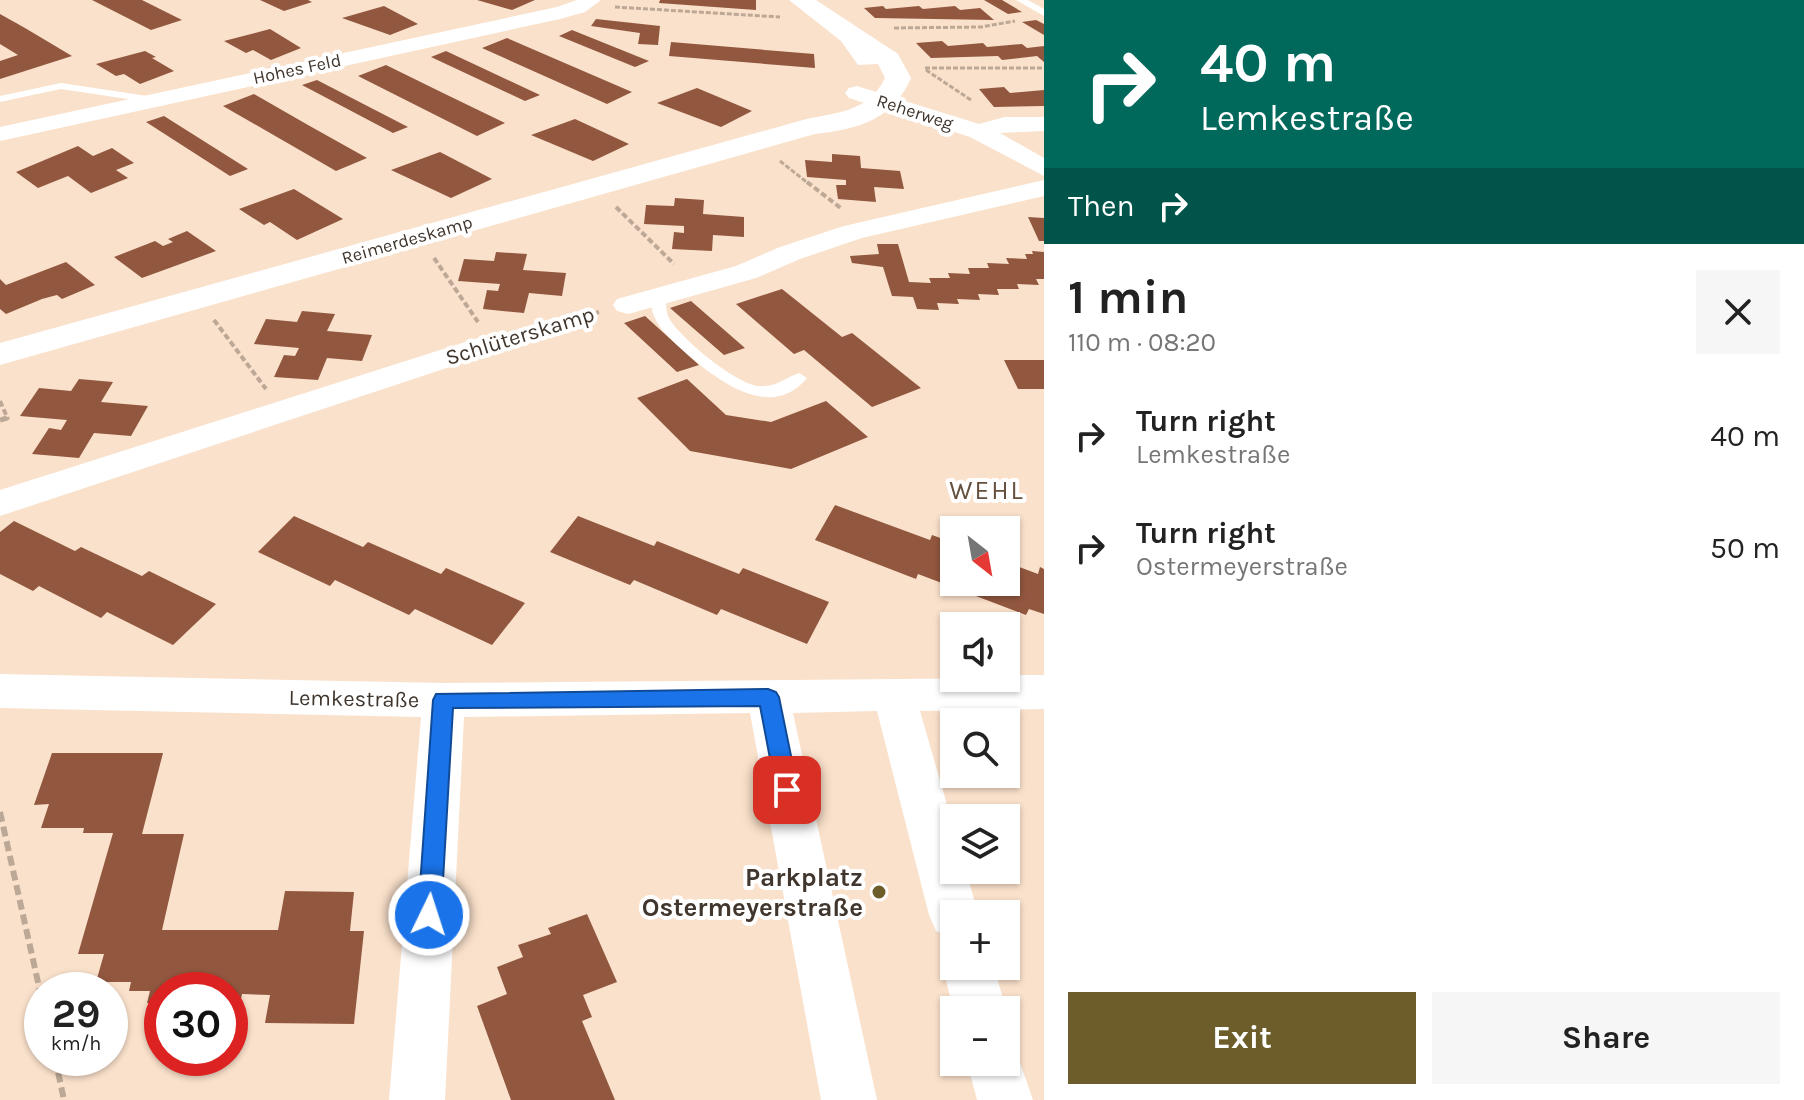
<!DOCTYPE html>
<html lang="en">
<head>
<meta charset="utf-8">
<style>
	body { margin:0; font-family:Karla,sans-serif; background:#f6f6f6; color:#222; height:100vh; display:flex; flex-direction:column; font-size:30px; white-space:nowrap }
	* { box-sizing:border-box; margin:0 }
	p { font-size:26px; color:#767676 }
	.icon { flex:none; width:44px; height:44px; fill:none; stroke:currentColor; stroke-width:2; stroke-linecap:round; stroke-linejoin:round }
	.map { position:relative; flex:1; overflow:hidden }
	.details { display:flex; flex-direction:column; background:#fff; width:760px }
	.details>* { flex:none }
	.guide { background:#00695c; color:#fff; overflow:hidden }
	.needle { width:52px; rotate:149deg }
	.controls { position:absolute; left:940px; top:516px; display:grid; gap:16px }
	.controls a { display:grid; place-items:center; width:80px; height:80px; border-radius:0px; background:#fff; box-shadow:0 2px 6px #0004; font-size:40px }
	.speed { position:absolute; left:24px; top:972px; display:flex; gap:16px; font-size:40px; font-weight:700; text-align:center }
	.speed>* { display:grid; place-content:center; width:104px; height:104px; border-radius:50%; background:#fff; box-shadow:0 2px 6px #0004; line-height:1 }
	.speed small { font-size:20px; font-weight:400 }
	.speed .limit { border:12px solid #d22; background:#fff; color:#111 }
	.pin { position:absolute; display:grid; place-items:center; width:68px; height:68px; color:#fff; margin:-34px; border-radius:16px; box-shadow:0 4px 12px #0006 }
	.me { position:absolute; width:88px; margin:-44px; rotate:4deg; stroke-linejoin:round; filter:drop-shadow(0 0 6px #0008) }
	.turn { display:flex; align-items:center; gap:28px; height:168px; padding:0 24px; font-size:36px }
	.turn .icon { width:104px; height:104px; stroke-width:2.5 }
	.turn b { display:block; font-size:56px; line-height:68px }
	.then { display:flex; align-items:center; height:76px; padding:0 24px; background:#0003; gap:16px; font-size:30px }
	.round { display:grid; place-items:center; flex:none; width:84px; height:84px; border-radius:0px; background:#f6f6f6 }
	.summary { display:flex; align-items:center; justify-content:space-between; height:136px; padding:0 24px }
	h1 { font-size:48px; font-weight:700; line-height:60px }
	.button { display:flex; gap:16px; margin-top:auto; padding:16px 24px }
	.button a { flex:1; height:92px; border-radius:0px; background:#6c5d2a; color:#fff; font-size:32px; font-weight:700; line-height:92px; text-align:center }
	.button a+a { background:#f6f6f6; color:#222 }
	ul { padding:0; list-style:none }
	li { display:flex; align-items:center; gap:24px; height:112px; padding:0 24px }
	li div { flex:1 }
	li b { display:block; font-size:30px }
	li em { font-style:normal }
	main { display:flex; flex:1; min-height:0 }
	.map>svg:first-child { display:block }
	.building { fill:#92573f }
	.lines { fill:none; stroke-linecap:round; stroke-linejoin:round }
	.path-far3 { stroke:#bca896; stroke-width:3; stroke-dasharray:5 2; stroke-linecap:butt }
	.path-far2 { stroke:#bca896; stroke-width:4; stroke-dasharray:6 3; stroke-linecap:butt }
	.path-far1 { stroke:#bca896; stroke-width:5; stroke-dasharray:8 4; stroke-linecap:butt }
	.path { stroke:#bca896; stroke-width:6; stroke-dasharray:10 5; stroke-linecap:butt }
	.lane { fill:#fff; fill-rule:evenodd }
	.street { fill:#fff; fill-rule:evenodd }
	.secondary { fill:#fff; fill-rule:evenodd }
	.route { fill:#1a73e8; stroke:#114b97; stroke-width:2 }
	.poi-dot { fill:#6c5d2a; stroke:#fff; stroke-width:3 }
	.labels { text-anchor:middle; dominant-baseline:central; stroke-width:8; stroke-linejoin:round; paint-order:stroke }
	.far-street-label { font-size:18px; fill:#40362d; stroke:#fff }
	.street-label { font-size:22px; fill:#40362d; stroke:#fff }
	.quarter-label { font-size:26px; letter-spacing:2px; fill:#65503d; stroke:#fff }
	.near-poi-label { font-size:26px; font-weight:bold; fill:#40362d; stroke:#fff; text-anchor:end }
</style>
</head>
<body>
<main>
<div class="map">
<svg width="1044" height="1100" viewBox="0 0 1044 1100">
	<rect width="100%" height="100%" fill="#fae1cb"/>
	<!-- building -->
	<path class="building" d="M92,0H142L182,20L151,30Z
		M260,0H308L312,2L284,11Z
		M477,0H535L512,10Z
		M660,0H756V10L659,3Z
		M984,0H1002L1022,12L1008,14Z
		M384,6L418,24L390,35L342,18Z
		M883,6L886,9L919,6L923,9L955,6L960,10L980,8L994,20L875,18L864,8Z
		M0,14L25,28L72,56L0,79V61L18,55L0,44Z
		M596,19L660,26L658,45L638,44L640,33L591,26Z
		M1036,20L1044,24V35L1022,22Z
		M270,29L301,48L271,60L253,50L246,53L224,41Z
		M572,30L649,61L635,67L559,36Z
		M507,38L567,64L632,92L607,104L482,48Z
		M942,41L948,46L983,43L987,47L1022,44L1027,48L1044,46V62L1037,56L1002,60L998,56L931,58L916,43Z
		M671,42L814,54L815,68L669,56Z
		M145,51L156,57L152,58L174,71L140,84L124,74L116,76L96,64Z
		M446,51L540,95L525,101L431,57Z
		M386,65L443,93L505,123L477,136L358,76Z
		M317,80L408,127L393,133L302,85Z
		M1004,87L1010,93L1044,90V106L994,107L979,89Z
		M697,88L752,111L721,127L657,103Z
		M254,94L308,125L367,158L336,171L223,106Z
		M164,116L248,169L230,176L146,122Z
		M575,119L629,144L593,161L531,135Z
		M78,146L93,156L112,148L134,163L116,170L128,178L91,193L68,176L38,188L16,172Z
		M440,152L492,179L451,198L391,170Z
		M832,154L860,156L861,168L900,171L904,189L874,187L876,202L838,199L836,185H846V180L807,177L805,160L832,162Z
		M294,189L343,219L297,240L270,222L264,225L239,209Z
		M675,198L704,200L703,214L744,217V237L713,235L712,251L672,249L674,232L684,233V226L644,224L646,205L674,206Z
		M1028,217L1044,218V241H1039Z
		M187,231L216,251L142,278L114,257L155,241L163,246L173,242L168,239Z
		M877,244H898L909,282L931,283L929,278H950L948,273L970,274L968,268H989L987,263L1009,264L1006,258L1027,259L1025,254H1033L1032,251L1044,252V279H1036L1039,285L1017,284L1019,289H997L999,295L978,294L980,300L957,299L959,304L937,303L939,310L917,309L913,297L892,296L883,267L852,263L850,256L879,254Z
		M496,252L527,254L523,270L566,273L562,296L529,293L524,313L483,309L487,290L498,291L500,284L458,281L464,259L494,261Z
		M66,262L95,285L62,299L57,295L42,299L6,314L0,309V279L6,285Z
		M782,289L842,337L852,333L921,388L872,407L804,350L794,354L736,304Z
		M691,301L745,348L724,355L670,308Z
		M302,311L335,314L327,331L372,335L362,361L327,358L318,380L274,377L284,355L295,356L299,348L254,344L266,319L297,322Z
		M645,316L699,365L677,372L624,323Z
		M1004,360H1044V389H1018Z
		M79,379L113,382L101,402L148,406L131,436L94,433L79,458L32,454L49,428L61,430L67,420L20,416L39,388L71,391Z
		M687,379L726,415L771,422L826,401L868,437L791,469L690,451L637,398Z
		M835,505L930,540L932,535L954,543V582H1006V562L1038,574L1040,567L1044,569V614L1029,609L1026,615L918,574L916,579L815,540Z
		M294,516L363,547L368,542L441,574L446,568L525,603L492,645L415,609L409,615L335,580L330,586L258,552Z
		M578,516L654,546L657,541L739,574L743,568L829,602L807,644L721,609L717,615L634,580L630,585L550,552Z
		M14,521L75,551L81,547L142,576L149,571L216,604L173,645L107,612L101,618L39,586L33,591L0,574V532Z
		M52,753H163L142,834H184L162,930H278L285,891L354,892L350,931H364L354,1024L265,1023L270,995L242,994L240,1004H230V990H162V1003H147L150,991H129L131,982H96L104,954H78L113,833H83L84,828H41L49,804L34,805Z
		M587,914L617,982L583,995L592,1017L582,1021L615,1100H511L477,1006L507,994L497,967L523,957L518,945L551,934L548,928Z"/>
	<g class="lines">
		<!-- path-far3 -->
		<path class="path-far3" d="M615,7L780,17
			M894,28L981,27L1015,21
			M925,68H1044
			M926,70L971,100
			M780,161L809,184"/>
		<!-- path-far2 -->
		<path class="path-far2" d="M807,182L842,209
			M616,207L674,264
			M434,258L478,322
			M214,320L266,389
			M509,337L599,312
			M0,401L7,417"/>
		<!-- path-far1 -->
		<path class="path-far1" d="M0,420L7,418L6,415"/>
		<!-- path -->
		<path class="path" d="M0,812L42,1000
			M55,1058L64,1100"/>
		<!-- lane -->
		<path class="lane" d="M1016,0H1028L1044,9V16Z
			M61,83L154,97L160,100L154,103L61,89L0,102V96Z
			M658,293L665,297C666,303 666,310 668,316C677,336 736,384 758,386C776,388 784,378 799,373L807,378C771,422 717,380 687,354C675,343 660,331 654,316C651,310 652,303 651,297Z"/>
		<!-- street -->
		<path class="street" d="M577,0H601L585,12L560,19L0,141V127L557,7Z
			M857,86L979,124L1005,117H1044V131L1000,133L1044,158V176L970,137L849,98L845,93L849,88Z
			M1044,180V196L862,238L800,259L756,278L639,311L628,314L617,311L613,305L617,299L736,266L780,247L844,226Z
			M481,337L492,339L497,346L492,353L0,516V490Z
			M0,674L444,683L1006,678V675H1044V709L920,711L954,829V870H966L978,914H954V938L936,931L929,915L877,711L793,713L877,1100H821L750,713L464,717L445,1100H389L421,717L0,708Z
			M954,947V966H994L1006,1010V1011H954L942,966L950,948Z
			M1006,1040L1013,1043L1033,1100H977L967,1062H1006Z"/>
		<!-- secondary -->
		<path class="secondary" d="M789,0H816L898,54L911,78C893,120 858,129 815,134L0,365V343L803,120C836,112 868,113 885,78L878,64L858,65L841,41Z"/>
	</g>
	<!-- route -->
	<path class="route" d="M768,689L776,692L779,697L798,790L795,797L787,800L779,797L776,790L760,706L453,708L441,915L438,923L429,927L421,923L418,915L433,700L436,694Z"/>
	<!-- markers -->
	<circle class="poi-dot" cx="879" cy="892" r="8"/>
	<g class="labels">
		<!-- far-street labels -->
		<g class="far-street-label">
			<text transform="translate(297 69) rotate(-12)">Hohes Feld</text>
			<text transform="translate(915 112) rotate(18)">Reherweg</text>
			<text transform="translate(407 240) rotate(-16)">Reimerdeskamp</text>
		</g>
		<!-- street labels -->
		<g class="street-label">
			<text transform="translate(520 336) rotate(-17)">Schlüterskamp</text>
			<text transform="translate(354 699) rotate(1)">Lemkestraße</text>
		</g>
		<!-- quarter labels -->
		<g class="quarter-label">
			<text x="987" y="490">WEHL</text>
		</g>
		<!-- near-poi labels -->
		<g class="near-poi-label">
			<text x="863" y="877">Parkplatz<tspan x="863" dy="30">Ostermeyerstraße</tspan></text>
		</g>
	</g>
</svg>
<div class="controls">
<a><svg class="needle" viewBox="-14 -14 28 28"><path d="M0-13l5 13h-10z" fill="#e53935"/><path d="M0 13l5-13h-10z" fill="#767676"/></svg></a>
<a><svg class="icon" aria-label="sound" viewBox="0 0 24 24"><path d="M4 9h4l5-4v14l-5-4H4zM17 9q2 3 0 6"/></svg></a>
<a><svg class="icon" aria-label="search" viewBox="0 0 24 24"><circle cx="10" cy="10" r="6"/><path d="M15 15l6 6"/></svg></a>
<a><svg class="icon" aria-label="layers" viewBox="0 0 24 24"><path d="M12 4l9 5-9 5-9-5zM3 14l9 5 9-5"/></svg></a>
<a>+</a>
<a>−</a>
</div>
<div class="speed"><div>29<small>km/h</small></div><div class="limit">30</div></div>
<div class="pin" style="left:787px;top:790px;background:#d93025"><svg class="icon" aria-label="arrive" viewBox="0 0 24 24"><path d="M6 21V4h12l-3 4 3 4H6"/></svg></div>
<svg class="me" style="left:429px;top:915px" viewBox="-20 -20 40 40"><circle r="17" fill="#1a73e8" stroke="#fff" stroke-width="3"/><path d="M0-11L8 9 0 5-8 9z" fill="#fff"/></svg>
</div>
<section class="details">
<div class="guide">
<div class="turn"><svg class="icon" aria-label="right" viewBox="0 0 24 24"><path d="M7 20v-9h11M14 6l5 5-5 5"/></svg><div><b>40 m</b>Lemkestraße</div></div>
<div class="then">Then<svg class="icon" aria-label="right" viewBox="0 0 24 24"><path d="M7 20v-9h11M14 6l5 5-5 5"/></svg></div>
</div>
<div class="summary"><div><h1>1 min</h1><p>110 m · 08:20</p></div><a class="round"><svg class="icon" aria-label="close" viewBox="0 0 24 24"><path d="M6 6l12 12M18 6L6 18"/></svg></a></div>
<ul>
<li><svg class="icon" aria-label="right" viewBox="0 0 24 24"><path d="M7 20v-9h11M14 6l5 5-5 5"/></svg><div><b>Turn right</b><p>Lemkestraße</p></div><em>40 m</em></li>
<li><svg class="icon" aria-label="right" viewBox="0 0 24 24"><path d="M7 20v-9h11M14 6l5 5-5 5"/></svg><div><b>Turn right</b><p>Ostermeyerstraße</p></div><em>50 m</em></li>
</ul>
<div class="button"><a>Exit</a><a>Share</a></div>
</section>
</main>
</body>
</html>
